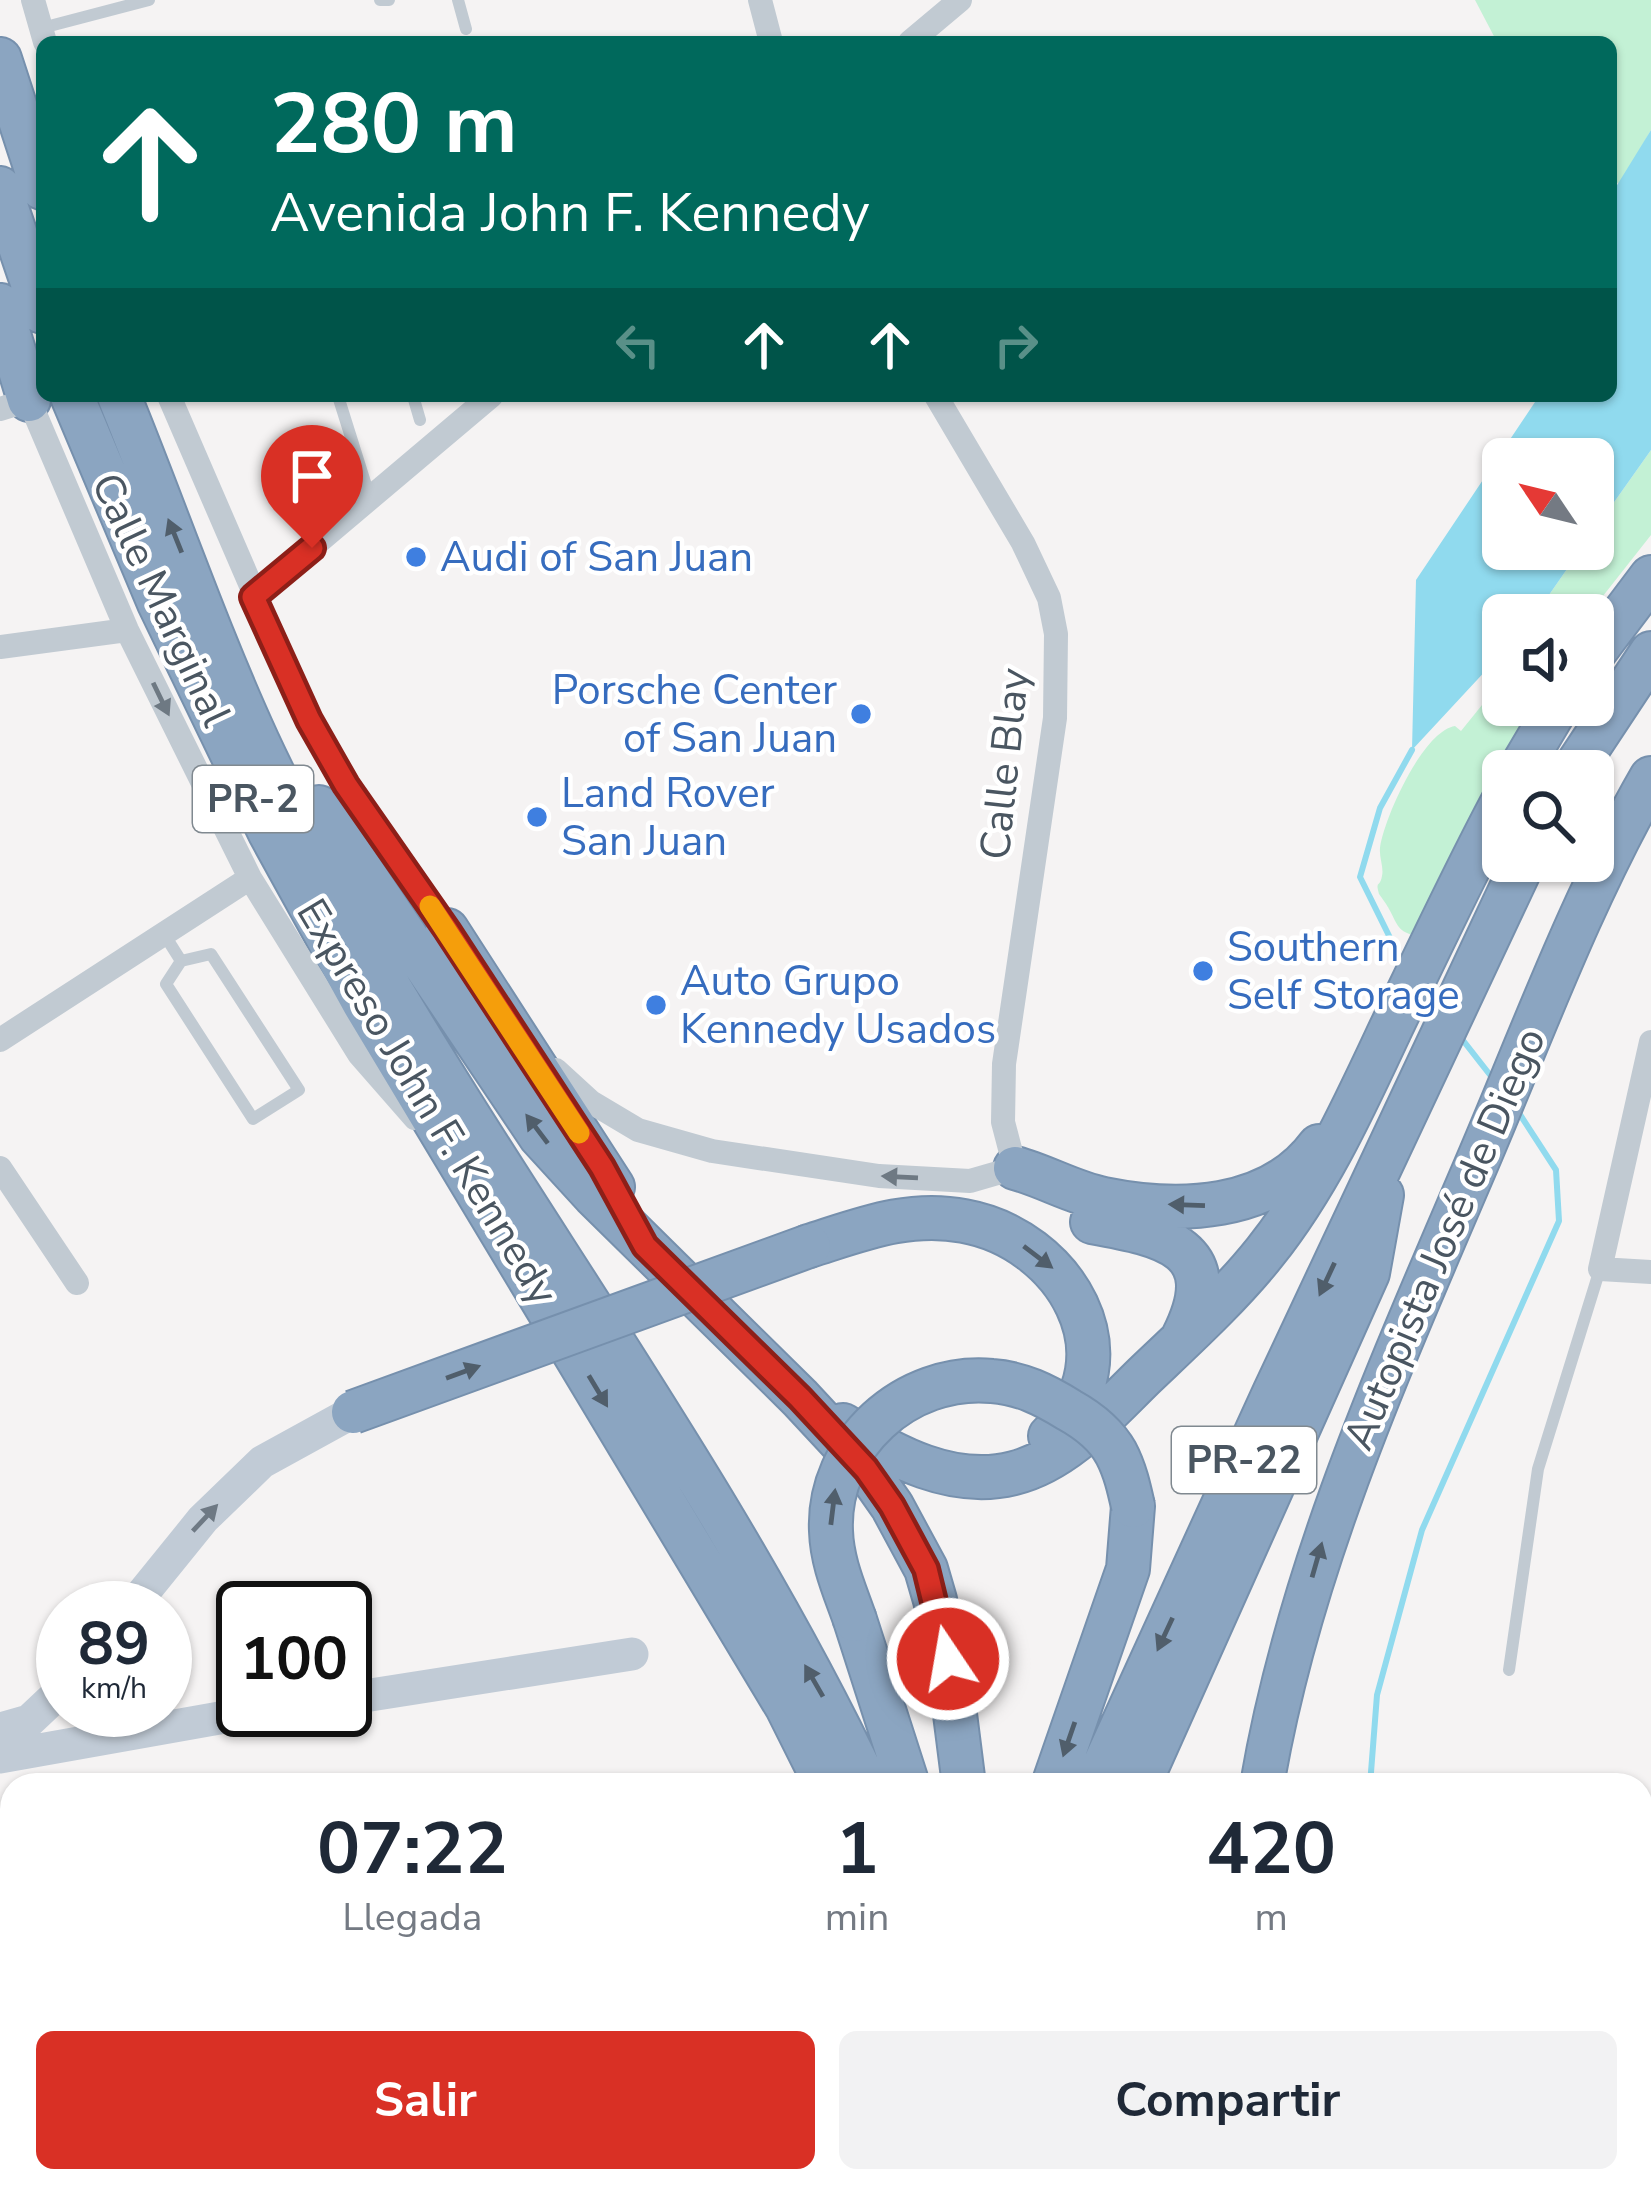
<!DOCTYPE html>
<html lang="es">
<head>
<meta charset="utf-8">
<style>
	body { margin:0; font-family:"Nunito Sans",sans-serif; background:#f2f2f3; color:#1f2937; height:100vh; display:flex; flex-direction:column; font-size:45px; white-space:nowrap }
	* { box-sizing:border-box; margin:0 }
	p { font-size:39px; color:#747a83 }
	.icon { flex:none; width:66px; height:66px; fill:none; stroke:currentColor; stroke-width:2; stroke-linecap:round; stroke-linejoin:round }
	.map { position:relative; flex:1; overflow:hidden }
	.panel { position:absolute; left:0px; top:1773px; width:1653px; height:420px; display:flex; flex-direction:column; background:#fff; border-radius:36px 36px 0 0; box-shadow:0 3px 9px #0004 }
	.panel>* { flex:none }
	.banner { position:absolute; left:36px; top:36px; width:1581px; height:366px; border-radius:18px; box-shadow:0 3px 9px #0004; background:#00695c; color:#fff; overflow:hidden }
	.needle { width:78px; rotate:305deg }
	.controls { position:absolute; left:1482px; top:438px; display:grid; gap:24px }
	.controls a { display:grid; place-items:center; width:132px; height:132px; border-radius:18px; background:#fff; box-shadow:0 3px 9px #0004; font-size:60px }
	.speed { position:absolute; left:36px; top:1581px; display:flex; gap:24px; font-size:60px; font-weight:700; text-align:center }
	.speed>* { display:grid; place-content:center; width:156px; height:156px; border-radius:50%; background:#fff; box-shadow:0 3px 9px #0004; line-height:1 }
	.speed small { font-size:30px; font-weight:400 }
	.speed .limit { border:6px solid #111; border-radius:18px; background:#fff; color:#111 }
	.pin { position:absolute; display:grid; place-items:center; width:102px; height:102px; color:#fff; margin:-123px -51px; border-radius:50% 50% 50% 0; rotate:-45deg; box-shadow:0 0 12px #0007 }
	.pin .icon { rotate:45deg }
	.me { position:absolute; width:132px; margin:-66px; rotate:348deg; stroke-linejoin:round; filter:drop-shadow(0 0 9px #0008) }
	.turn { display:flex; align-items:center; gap:42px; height:252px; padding:0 36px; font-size:54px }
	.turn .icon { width:156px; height:156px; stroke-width:2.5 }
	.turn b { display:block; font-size:84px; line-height:102px }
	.lanes { display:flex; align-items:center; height:114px; padding:0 36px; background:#0003; justify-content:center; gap:60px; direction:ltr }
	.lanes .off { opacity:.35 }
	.eta { display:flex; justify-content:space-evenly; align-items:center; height:204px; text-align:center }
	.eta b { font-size:72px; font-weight:700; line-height:84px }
	.action { display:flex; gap:24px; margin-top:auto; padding:24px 36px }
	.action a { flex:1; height:138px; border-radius:18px; background:#d93025; color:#fff; font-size:48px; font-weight:700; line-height:138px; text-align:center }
	.action a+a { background:#f2f2f3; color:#1f2937 }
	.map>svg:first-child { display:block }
	.green { fill:#c3f1d5 }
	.water { fill:#90daee }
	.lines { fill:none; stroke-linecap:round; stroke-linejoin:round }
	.stream { stroke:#90daee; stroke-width:6 }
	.highway-casing { stroke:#7690ad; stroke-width:46 }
	.lane { stroke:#c1cad2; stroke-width:12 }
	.street { stroke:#c1cad2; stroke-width:24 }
	.secondary { stroke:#c1cbd6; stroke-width:33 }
	.highway { stroke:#8ba5c1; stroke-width:42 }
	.highway-bridge-casing { stroke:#7690ad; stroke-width:46; stroke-linecap:butt }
	.highway-bridge { stroke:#8ba5c1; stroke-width:42 }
	.oneway { fill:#505e6b }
	.oneway2 { fill:#6e7983 }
	.oneway3 { fill:#6e7984 }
	.route-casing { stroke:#8d1f18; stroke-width:30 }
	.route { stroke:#d93025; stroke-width:21 }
	.slow { stroke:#f59e0b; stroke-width:21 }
	.shop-dot { fill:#3f7fe0; stroke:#fff; stroke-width:4.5 }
	.labels { text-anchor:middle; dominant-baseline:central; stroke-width:9; stroke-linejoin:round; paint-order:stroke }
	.shield { fill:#fff; stroke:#808990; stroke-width:3 }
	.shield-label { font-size:39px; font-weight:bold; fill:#4a5661 }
	.shop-label { font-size:42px; fill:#366cbe; stroke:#fff; text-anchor:start }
	.street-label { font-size:42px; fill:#4a5661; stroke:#fff }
</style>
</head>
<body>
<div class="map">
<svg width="1651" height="2193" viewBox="0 0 1651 2193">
	<rect width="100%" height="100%" fill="#f5f3f3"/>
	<!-- green -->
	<path class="green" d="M1475,0H1651V130L1620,185L1611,177V42H1497Z
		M1651,450V535L1588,615H1535L1581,549H1593V532Z
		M1503,679V705H1531L1413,935C1397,931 1397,923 1389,909C1389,908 1380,895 1379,894C1375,880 1380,888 1382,876C1384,867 1379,858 1380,848C1384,818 1423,731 1455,726L1461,731Z
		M418,2181H831L829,2193H419Z"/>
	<!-- water -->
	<path class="water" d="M1651,130V450L1593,532V459H1503V549H1581L1535,615H1503V652L1412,750L1416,580L1539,396H1611V195Z"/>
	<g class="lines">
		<!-- stream -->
		<path class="stream" d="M1402,962L1360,877L1380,808L1412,750
			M1458,1034L1494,1080
			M1370,1785L1377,1695L1422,1530L1559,1221L1556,1170L1517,1110
			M1336,2193L1337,2181"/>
		<defs>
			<path id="highway" d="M0,59L42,188
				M0,188L42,312
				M0,305L29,400
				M72,396L159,603L270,833L363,1002L787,1707L826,1785
				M119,396C166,511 206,629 258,742C291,813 329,883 368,951C531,1230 728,1492 867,1785
				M1593,654L1651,577
				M1519,771L1558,705
				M1573,771L1651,653
				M319,807L540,1136L594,1195L800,1398L866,1469L892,1506L926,1569L935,1600L948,1659L964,1785
				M447,930L613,1187
				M1015,1168C1045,1176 1073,1193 1104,1199C1178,1214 1270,1212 1319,1146
				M1092,1222C1164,1235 1228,1247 1183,1337
				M809,1246C860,1230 909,1210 964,1221C1064,1239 1136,1356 1050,1436
				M843,1425C893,1456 953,1489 1014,1473C1066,1460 1107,1412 1144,1376C1186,1336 1229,1297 1265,1252C1318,1186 1354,1107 1390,1030C1427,953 1463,876 1503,801
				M855,1620L908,1785
				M1053,1785L1128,1569L1133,1506
				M1095,1785L1274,1393L1524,861
				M1139,1785L1368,1273L1382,1195
				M1262,1785C1300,1562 1394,1358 1482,1151C1535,1026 1583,896 1651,778
				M1022,2181L1027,2193
				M1064,2181L1068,2193
				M1125,2181L1131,2193
				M855,2193L858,2181
				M920,2193L925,2181
				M970,2193L975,2181
				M1213,2193L1214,2181
				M1257,2193V2181"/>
		</defs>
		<!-- highway casing -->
		<use href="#highway" class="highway-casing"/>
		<!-- lane -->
		<path class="lane" d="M380,0H389
			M458,0L466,29
			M42,28L149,0
			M338,396L370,498
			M413,396L420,420
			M164,934L181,961L166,984L253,1119L299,1090L211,954L181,961
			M1509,1670L1538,1469L1600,1269
			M0,1906L12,1905"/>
		<!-- street -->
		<path class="street" d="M33,0L45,42
			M760,0L771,42
			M910,42L960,0
			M169,396L309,720L346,785L453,939
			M0,409L29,400L127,630L250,878L359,1054L415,1118
			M253,597L491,396
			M0,647L127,630
			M0,1040L250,878
			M1651,1042L1600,1269L1651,1272
			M556,1070L591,1102L638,1130L712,1151L879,1176L970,1181L1015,1168L1003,1122L1004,1064L1055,718L1056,634L1049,598L1023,543L936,396
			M0,1168L77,1283
			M1650,2193L1651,2092"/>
		<!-- secondary -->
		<path class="secondary" d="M131,1608L203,1519L262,1462L353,1412
			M345,1699L632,1654
			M0,1729L29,1721L63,1689
			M0,1757L265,1710"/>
		<!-- highway -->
		<use href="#highway" class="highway"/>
		<defs>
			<path id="highway-bridge" d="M353,1412L809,1246
				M855,1620C845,1591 832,1563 831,1531C827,1445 906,1373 992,1381C1021,1383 1045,1395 1069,1410C1087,1420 1106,1435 1116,1453C1125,1470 1129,1488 1133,1506"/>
		</defs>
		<!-- highway-bridge casing -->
		<use href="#highway-bridge" class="highway-bridge-casing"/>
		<!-- highway-bridge -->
		<use href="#highway-bridge" class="highway-bridge"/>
	</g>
	<!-- one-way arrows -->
	<defs><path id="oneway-solid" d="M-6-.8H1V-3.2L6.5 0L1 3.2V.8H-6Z" transform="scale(3)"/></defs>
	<g class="oneway">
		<use href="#oneway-solid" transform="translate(175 536) rotate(-112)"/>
		<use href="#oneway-solid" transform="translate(537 1129) rotate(-127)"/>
		<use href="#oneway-solid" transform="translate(1187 1205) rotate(-178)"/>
		<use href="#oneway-solid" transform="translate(1038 1257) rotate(37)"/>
		<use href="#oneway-solid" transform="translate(1327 1279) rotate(115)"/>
		<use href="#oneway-solid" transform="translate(463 1372) rotate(-20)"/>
		<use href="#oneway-solid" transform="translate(598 1391) rotate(59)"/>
		<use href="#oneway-solid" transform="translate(833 1507) rotate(-83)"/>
		<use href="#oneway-solid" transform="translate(1317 1560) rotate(-74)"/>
		<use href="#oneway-solid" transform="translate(1165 1634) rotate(115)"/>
		<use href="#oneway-solid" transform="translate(814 1681) rotate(-120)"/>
		<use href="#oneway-solid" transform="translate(1069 1739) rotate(109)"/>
	</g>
	<g class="oneway2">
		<use href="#oneway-solid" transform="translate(161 699) rotate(64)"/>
		<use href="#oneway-solid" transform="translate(900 1177) rotate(-177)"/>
	</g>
	<use class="oneway3" href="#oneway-solid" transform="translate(205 1518) rotate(-47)"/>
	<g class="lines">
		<defs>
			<path id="route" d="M312,548L253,597L309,720L346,785L447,930L602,1167L645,1246L800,1398L866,1469L892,1506L926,1569L948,1659"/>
		</defs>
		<!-- route casing -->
		<use href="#route" class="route-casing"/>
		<!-- route -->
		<use href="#route" class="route"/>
		<!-- slow -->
		<path class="slow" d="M430,906L579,1133"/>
	</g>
	<!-- markers -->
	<g class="shop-dot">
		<circle cx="416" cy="557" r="12"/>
		<circle cx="861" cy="714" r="12"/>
		<circle cx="537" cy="817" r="12"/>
		<circle cx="1203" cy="971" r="12"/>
		<circle cx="656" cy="1005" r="12"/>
	</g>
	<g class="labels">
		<!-- shield labels -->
		<g class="shield">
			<rect x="193" y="766" width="120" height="66" rx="9"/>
			<rect x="1172" y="1427" width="144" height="66" rx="9"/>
		</g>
		<g class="shield-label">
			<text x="253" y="799">PR-2</text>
			<text x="1244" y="1460">PR-22</text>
		</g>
		<!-- shop labels -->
		<g class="shop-label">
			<text x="440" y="557">Audi of San Juan</text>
			<text x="837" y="690" text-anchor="end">Porsche Center<tspan x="837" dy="48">of San Juan</tspan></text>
			<text x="561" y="793">Land Rover<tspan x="561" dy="48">San Juan</tspan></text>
			<text x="1227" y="947">Southern<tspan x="1227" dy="48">Self Storage</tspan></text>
			<text x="680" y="981">Auto Grupo<tspan x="680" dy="48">Kennedy Usados</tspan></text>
		</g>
		<!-- street labels -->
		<g class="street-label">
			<text transform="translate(161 600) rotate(65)">Calle Marginal</text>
			<text transform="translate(1005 764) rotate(-84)">Calle Blay</text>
			<text transform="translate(427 1102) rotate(59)">Expreso John F. Kennedy</text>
			<text transform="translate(1445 1239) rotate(-67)">Autopista José de Diego</text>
		</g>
	</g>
</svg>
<div class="controls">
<a><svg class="needle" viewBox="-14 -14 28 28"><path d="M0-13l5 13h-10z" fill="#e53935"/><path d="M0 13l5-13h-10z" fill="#747a83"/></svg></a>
<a><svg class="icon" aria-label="sound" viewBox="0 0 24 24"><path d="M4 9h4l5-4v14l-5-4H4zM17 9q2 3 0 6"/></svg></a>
<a><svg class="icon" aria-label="search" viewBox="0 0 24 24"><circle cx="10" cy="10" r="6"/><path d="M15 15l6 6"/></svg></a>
</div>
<div class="speed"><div>89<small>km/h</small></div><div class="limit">100</div></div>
<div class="pin" style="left:312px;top:548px;background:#d93025"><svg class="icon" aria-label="arrive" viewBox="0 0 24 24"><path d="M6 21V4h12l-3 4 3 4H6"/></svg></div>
<svg class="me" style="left:948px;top:1659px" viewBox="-20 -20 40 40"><circle r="17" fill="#d93025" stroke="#fff" stroke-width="3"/><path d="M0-11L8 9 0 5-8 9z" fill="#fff"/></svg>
<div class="banner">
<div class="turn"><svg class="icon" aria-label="ahead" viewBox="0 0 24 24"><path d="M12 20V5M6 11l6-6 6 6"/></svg><div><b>280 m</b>Avenida John F. Kennedy</div></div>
<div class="lanes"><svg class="icon off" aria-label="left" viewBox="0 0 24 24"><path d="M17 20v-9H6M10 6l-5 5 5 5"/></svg><svg class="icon" aria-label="ahead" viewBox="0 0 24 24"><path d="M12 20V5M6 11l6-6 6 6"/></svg><svg class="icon" aria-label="ahead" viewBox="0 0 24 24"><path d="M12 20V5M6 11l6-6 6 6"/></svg><svg class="icon off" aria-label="right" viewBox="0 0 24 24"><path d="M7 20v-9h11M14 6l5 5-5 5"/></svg></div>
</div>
<section class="panel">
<div class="eta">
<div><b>07:22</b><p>Llegada</p></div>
<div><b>1</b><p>min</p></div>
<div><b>420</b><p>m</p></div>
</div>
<div class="action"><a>Salir</a><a>Compartir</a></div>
</section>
</div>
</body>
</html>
